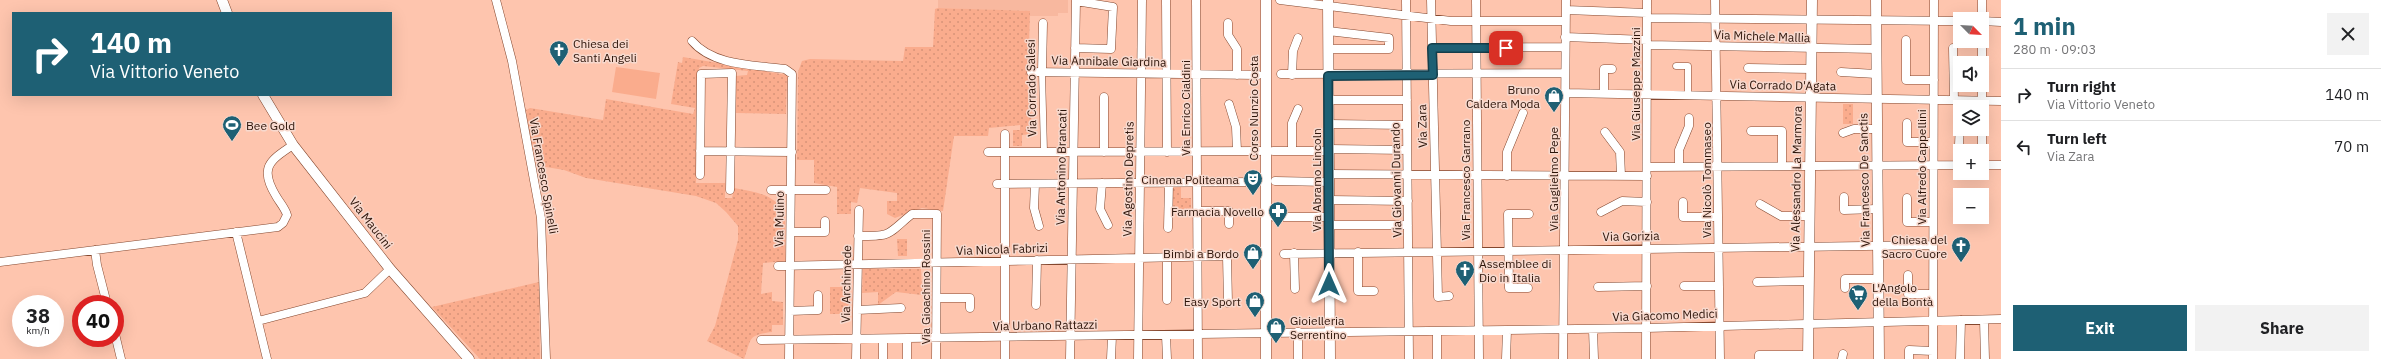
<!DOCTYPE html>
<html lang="en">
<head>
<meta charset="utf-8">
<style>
	body { margin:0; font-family:"IBM Plex Sans",sans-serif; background:#f2f2f2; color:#202124; height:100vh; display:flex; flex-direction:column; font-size:15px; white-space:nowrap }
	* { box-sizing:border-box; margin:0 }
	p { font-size:13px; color:#757577 }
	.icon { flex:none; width:22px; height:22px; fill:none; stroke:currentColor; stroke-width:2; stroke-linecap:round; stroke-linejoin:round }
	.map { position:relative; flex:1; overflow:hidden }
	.drawer { display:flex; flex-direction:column; background:#fff; width:380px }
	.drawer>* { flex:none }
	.top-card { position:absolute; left:12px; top:12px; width:380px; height:84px; border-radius:0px; box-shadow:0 4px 16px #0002; background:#1e6074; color:#fff; overflow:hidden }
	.needle { width:26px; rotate:114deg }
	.tools { position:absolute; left:1953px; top:12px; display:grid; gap:8px }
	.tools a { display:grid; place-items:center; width:36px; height:36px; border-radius:0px; background:#fff; box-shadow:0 4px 16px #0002; font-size:20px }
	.speed { position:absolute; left:12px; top:295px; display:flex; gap:8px; font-size:20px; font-weight:700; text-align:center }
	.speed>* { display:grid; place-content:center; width:52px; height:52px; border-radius:50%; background:#fff; box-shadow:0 4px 16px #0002; line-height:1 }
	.speed small { font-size:10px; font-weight:400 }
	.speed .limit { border:6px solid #d22; background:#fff; color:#111 }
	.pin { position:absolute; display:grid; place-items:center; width:34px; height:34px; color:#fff; margin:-17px; border-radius:8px; box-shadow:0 2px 6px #0006 }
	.me { position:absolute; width:44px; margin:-22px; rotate:0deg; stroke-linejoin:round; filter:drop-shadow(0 0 3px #0008) }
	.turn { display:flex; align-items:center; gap:14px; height:84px; padding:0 12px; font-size:18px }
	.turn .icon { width:52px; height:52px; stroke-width:2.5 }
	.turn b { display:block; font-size:28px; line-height:34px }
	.round { display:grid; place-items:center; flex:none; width:42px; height:42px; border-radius:0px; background:#f2f2f2 }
	.overview { display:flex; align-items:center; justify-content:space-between; height:68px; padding:0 12px }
	h1 { font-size:24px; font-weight:700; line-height:30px; color:#1e6074 }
	.cta { display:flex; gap:8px; margin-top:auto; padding:8px 12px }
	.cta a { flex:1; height:46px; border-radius:0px; background:#1e6074; color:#fff; font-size:16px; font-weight:700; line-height:46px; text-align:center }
	.cta a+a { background:#f2f2f2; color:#202124 }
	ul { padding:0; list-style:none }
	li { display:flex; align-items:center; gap:12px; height:52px; padding:0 12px; border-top:1px solid #e0e0e0 }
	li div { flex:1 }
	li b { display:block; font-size:15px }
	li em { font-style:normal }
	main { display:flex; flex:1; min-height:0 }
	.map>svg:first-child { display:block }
	.built { fill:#f8b89f }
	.grass { fill:url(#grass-dots) }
	.pitch { fill:#faac8d }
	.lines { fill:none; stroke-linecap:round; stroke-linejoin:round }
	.pedestrian-casing { stroke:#84472e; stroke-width:7 }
	.minor-casing { stroke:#84472e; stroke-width:9 }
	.tertiary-casing { stroke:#84472e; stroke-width:11 }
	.pedestrian { stroke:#fff; stroke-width:6 }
	.minor { stroke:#fff; stroke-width:8 }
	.tertiary { stroke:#fff; stroke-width:10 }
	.route-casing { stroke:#143e4b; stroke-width:10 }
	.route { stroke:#1e6074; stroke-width:7 }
	.labels { text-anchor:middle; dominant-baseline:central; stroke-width:3; stroke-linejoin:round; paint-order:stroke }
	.street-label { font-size:12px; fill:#2d1409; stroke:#f7d9ce }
	.poi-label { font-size:12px; fill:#2d1409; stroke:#f7d9ce; text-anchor:end }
</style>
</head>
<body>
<main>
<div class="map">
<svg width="2001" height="359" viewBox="0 0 2001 359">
	<defs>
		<pattern id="grass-dots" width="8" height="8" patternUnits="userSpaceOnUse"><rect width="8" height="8" fill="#faac8d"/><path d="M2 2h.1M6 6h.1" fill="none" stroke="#d79378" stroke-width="1.8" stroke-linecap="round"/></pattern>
	</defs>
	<rect width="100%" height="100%" fill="#fec5ae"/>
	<!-- built -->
	<path class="built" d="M938,0H1068V13H1058V16H1029V11L938,8Z"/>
	<!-- grass -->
	<path class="grass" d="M938,8L1030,11L1028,77H1030L1032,134L1022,135V146H1013V130H1020V125L989,128L988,136H954L943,211L922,208L895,218L887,214V201H897V193L860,188L857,203L851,202V214H837V187L814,183V160H797L798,72L802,61L810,59L903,61L905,47H933L935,9Z
		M683,57L787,75L786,114L736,113L735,76L747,75L748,71L703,66L699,68L698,75L696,183H725V198H732L734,188C755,192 773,193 785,213V261L763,263L761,294L772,292V301L783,302V325H772V332C747,335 752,338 744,359L707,341L715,326L738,240V226L726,212L716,203L696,196L586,178L564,170L534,165L526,110L530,108L603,120L606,99L693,114L695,108L671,104L678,62L682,63Z
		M1843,104H1853V124H1843Z
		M1181,187V198H1191V209H1172L1171,188Z
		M897,239H907V256H898Z
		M863,269H921L922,295L896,292L878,305V292L862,293Z
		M539,282L540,359H480L432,307Z
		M830,287H850V314H830Z"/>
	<!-- pitch -->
	<path class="pitch" d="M616,67L660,73L656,99L612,92Z"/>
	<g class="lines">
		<defs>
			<path id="pedestrian" d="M1676,66H1688V95
				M1042,72L1044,152"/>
			<path id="minor" d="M496,0L512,61L541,218L546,359
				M1166,0L1167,152
				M1196,0L1198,359
				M1280,0L1451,21H1565
				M1406,0L1409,359
				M1431,0L1438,297L1449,296
				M1476,0L1479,359
				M1715,0L1720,359
				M1982,0V19
				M1566,10L1647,13
				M1647,18L1960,21
				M1982,21L2001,22
				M1228,23V35L1237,49V75
				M1328,31L1389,38V49H1328
				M1565,37L1647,40
				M1982,37V165
				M1906,40V80H1934
				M692,41C713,66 755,65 785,69L792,74L789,359
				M1647,45L1876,49
				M1075,48L1111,49L1113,7L1076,1
				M1432,48L1565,47
				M1953,48L1954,100
				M1748,68L1811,69
				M1031,72L1258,75
				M1042,72L1043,23
				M1841,72L1876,74
				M1281,74L1565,73
				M1292,75L1293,51L1298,38
				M1565,93L2001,101
				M1604,93V69H1612
				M1328,100H1407
				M1229,104L1236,127L1237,151
				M1907,123V142H1933
				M1329,124L1407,125
				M1751,131H1782V166
				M1605,132L1620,152L1621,176
				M1843,133L1854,129H1876
				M1329,149L1407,150
				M700,151L792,152
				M1273,151H1329
				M1292,151V123L1298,109
				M988,152L1260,151
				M1104,152V97
				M1958,165L1960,124
				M1982,165H2001
				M1647,167L1960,165
				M1679,167V150L1689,126V118
				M1329,174L1647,176
				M700,175L701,74L732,73L730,190
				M1507,176V152L1523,113
				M1275,181L1329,182
				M1102,183L1100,209L1108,225
				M997,184L1255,182
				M1035,184L1034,208L1039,226
				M771,190H826
				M1844,197V210L1877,209
				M1907,198V222H1933
				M1329,200L1408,201
				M1683,202V217H1718
				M1760,204L1781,216H1809
				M1197,211H1229V224
				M1601,212L1622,201L1647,202
				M1274,217H1329
				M1329,225H1408
				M1168,228L1169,183
				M236,232L267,359
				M791,232H825V221
				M858,236C894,236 886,235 912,214H937L936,359
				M95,250L97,265L107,304
				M1358,252V291H1374
				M1294,253L1295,289
				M1284,254L1933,245
				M1167,257V300
				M0,262L278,227L283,223L287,215C285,208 280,203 276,196C259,168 269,161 293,145
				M778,266L1227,256L1228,303
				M1908,275V294H1933
				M1757,282L1808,281
				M1684,286H1719
				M1598,287L1647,286
				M1528,288H1509L1508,214H1529
				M1845,288V279H1878
				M937,298H970V308
				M1036,305L1037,260
				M857,310L901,308
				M790,311L818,310V295
				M1984,320L1985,359
				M258,321L365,293L390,269
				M1593,329L1594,359
				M1298,332V359
				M115,334L121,359
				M1166,335L1167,359
				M883,339V359
				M907,339V359
				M761,340L1646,328L2001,319
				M856,359L859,210
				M1005,359V134
				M1070,359L1076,0
				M1111,359L1112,336
				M1138,359L1142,0
				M1437,359V331
				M1506,359L1507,330
				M1563,359L1566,0
				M1646,359L1647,0
				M1759,359V355H1808
				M1842,359L1843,354
				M1909,359V350L1933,351
				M1933,359L1934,0
				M1960,359L1961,320"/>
			<path id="tertiary" d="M222,0L227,13
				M1328,0L1330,359
				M1876,0L1879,359
				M263,95L293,145L390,269L469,359
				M1266,359V0
				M1808,359L1812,0"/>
		</defs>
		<!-- pedestrian casing -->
		<use href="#pedestrian" class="pedestrian-casing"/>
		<!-- minor casing -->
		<use href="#minor" class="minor-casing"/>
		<!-- tertiary casing -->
		<use href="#tertiary" class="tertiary-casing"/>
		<!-- pedestrian -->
		<use href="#pedestrian" class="pedestrian"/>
		<!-- minor -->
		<use href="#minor" class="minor"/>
		<!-- tertiary -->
		<use href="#tertiary" class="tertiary"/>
	</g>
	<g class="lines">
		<defs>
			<path id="route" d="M1329,284L1328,76L1433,75L1432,48H1506"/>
		</defs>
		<!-- route casing -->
		<use href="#route" class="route-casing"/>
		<!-- route -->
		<use href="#route" class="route"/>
	</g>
	<!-- icons -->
	<defs>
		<symbol id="church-pin" viewBox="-11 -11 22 30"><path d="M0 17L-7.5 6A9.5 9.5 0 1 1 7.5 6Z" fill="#1e6074" stroke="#f7d9ce"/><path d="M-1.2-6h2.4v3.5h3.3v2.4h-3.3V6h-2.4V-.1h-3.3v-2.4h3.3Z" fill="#fff"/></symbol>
		<symbol id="shop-pin" viewBox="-11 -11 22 30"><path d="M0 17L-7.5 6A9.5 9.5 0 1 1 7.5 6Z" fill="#1e6074" stroke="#f7d9ce"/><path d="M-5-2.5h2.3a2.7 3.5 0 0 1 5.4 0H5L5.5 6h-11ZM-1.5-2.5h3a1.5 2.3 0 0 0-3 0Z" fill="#fff"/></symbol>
		<symbol id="stadium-pin" viewBox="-11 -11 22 30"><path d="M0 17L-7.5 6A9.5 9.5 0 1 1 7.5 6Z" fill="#1e6074" stroke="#f7d9ce"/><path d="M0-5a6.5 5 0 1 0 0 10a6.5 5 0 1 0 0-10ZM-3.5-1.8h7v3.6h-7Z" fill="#fff"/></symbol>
		<symbol id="theatre-pin" viewBox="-11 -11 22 30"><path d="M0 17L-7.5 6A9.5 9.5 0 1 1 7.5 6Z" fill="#1e6074" stroke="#f7d9ce"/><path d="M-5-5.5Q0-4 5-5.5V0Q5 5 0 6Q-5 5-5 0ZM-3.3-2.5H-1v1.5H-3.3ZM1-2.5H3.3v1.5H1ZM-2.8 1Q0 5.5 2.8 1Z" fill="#fff"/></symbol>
		<symbol id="pharmacy-pin" viewBox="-11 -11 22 30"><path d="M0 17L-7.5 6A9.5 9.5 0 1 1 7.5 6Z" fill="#1e6074" stroke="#f7d9ce"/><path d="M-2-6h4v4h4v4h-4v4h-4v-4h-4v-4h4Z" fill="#fff"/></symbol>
		<symbol id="supermarket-pin" viewBox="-11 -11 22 30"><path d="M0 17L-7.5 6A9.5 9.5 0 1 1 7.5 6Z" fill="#1e6074" stroke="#f7d9ce"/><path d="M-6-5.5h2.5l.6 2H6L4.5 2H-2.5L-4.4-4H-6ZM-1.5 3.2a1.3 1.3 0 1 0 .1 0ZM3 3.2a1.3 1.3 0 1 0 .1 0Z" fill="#fff"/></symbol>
	</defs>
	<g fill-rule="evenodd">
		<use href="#church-pin" x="548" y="39" width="22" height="30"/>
		<use href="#shop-pin" x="1543" y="85" width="22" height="30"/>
		<use href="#stadium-pin" x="221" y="114" width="22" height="30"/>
		<use href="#theatre-pin" x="1242" y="168" width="22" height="30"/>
		<use href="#pharmacy-pin" x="1267" y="200" width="22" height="30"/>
		<use href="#church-pin" x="1950" y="235" width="22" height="30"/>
		<use href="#shop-pin" x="1242" y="242" width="22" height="30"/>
		<use href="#church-pin" x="1454" y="259" width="22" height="30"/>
		<use href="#supermarket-pin" x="1847" y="283" width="22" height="30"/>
		<use href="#shop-pin" x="1244" y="290" width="22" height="30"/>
		<use href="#shop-pin" x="1265" y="316" width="22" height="30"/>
	</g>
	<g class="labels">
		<!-- street labels -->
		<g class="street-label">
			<text transform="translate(1762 36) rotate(2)">Via Michele Mallia</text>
			<text transform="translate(1109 61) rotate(1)">Via Annibale Giardina</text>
			<text transform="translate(1635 84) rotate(-90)">Via Giuseppe Mazzini</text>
			<text transform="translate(1783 85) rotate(1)">Via Corrado D'Agata</text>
			<text transform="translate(1031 88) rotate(-91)">Via Corrado Salesi</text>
			<text transform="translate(1185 108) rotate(-90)">Via Enrico Cialdini</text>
			<text transform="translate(1253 108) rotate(-90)">Corso Nunzio Costa</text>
			<text transform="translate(1422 126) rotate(-91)">Via Zara</text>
			<text transform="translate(1061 167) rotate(-89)">Via Antonino Brancati</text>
			<text transform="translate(1921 167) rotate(-90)">Via Alfredo Cappellini</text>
			<text transform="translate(544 176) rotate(80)">Via Francesco Spinelli</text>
			<text transform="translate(1128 179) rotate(-89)">Via Agostino Depretis</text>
			<text transform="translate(1553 179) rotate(-90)">Via Guglielmo Pepe</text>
			<text transform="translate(1796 179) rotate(-89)">Via Alessandro La Marmora</text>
			<text transform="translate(1316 180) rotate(-90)">Via Abramo Lincoln</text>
			<text transform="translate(1396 180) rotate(-91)">Via Giovanni Durando</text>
			<text transform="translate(1465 180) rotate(-90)">Via Francesco Garrano</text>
			<text transform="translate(1706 180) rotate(-90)">Via Nicolò Tommaseo</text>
			<text transform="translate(1864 180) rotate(-91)">Via Francesco De Sanctis</text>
			<text transform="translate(779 219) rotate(-89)">Via Mulino</text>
			<text transform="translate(371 223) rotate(52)">Via Maucini</text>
			<text transform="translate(1631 236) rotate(-1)">Via Gorizia</text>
			<text transform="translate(1002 249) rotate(-2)">Via Nicola Fabrizi</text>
			<text transform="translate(846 284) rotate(-89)">Via Archimede</text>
			<text transform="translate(925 287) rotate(-90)">Via Gioachino Rossini</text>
			<text transform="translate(1665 315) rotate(-2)">Via Giacomo Medici</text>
			<text transform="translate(1045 325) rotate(-1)">Via Urbano Rattazzi</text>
		</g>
		<!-- poi labels -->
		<g class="poi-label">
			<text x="573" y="43" text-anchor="start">Chiesa dei<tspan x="573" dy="14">Santi Angeli</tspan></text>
			<text x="1540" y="89">Bruno<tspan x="1540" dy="14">Caldera Moda</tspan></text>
			<text x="246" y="125" text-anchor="start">Bee Gold</text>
			<text x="1239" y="179">Cinema Politeama</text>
			<text x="1264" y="211">Farmacia Novello</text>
			<text x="1947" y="239">Chiesa del<tspan x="1947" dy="14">Sacro Cuore</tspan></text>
			<text x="1239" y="253">Bimbi a Bordo</text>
			<text x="1479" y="263" text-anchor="start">Assemblee di<tspan x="1479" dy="14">Dio in Italia</tspan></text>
			<text x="1872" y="287" text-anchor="start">L'Angolo<tspan x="1872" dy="14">della Bontà</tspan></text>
			<text x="1241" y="301">Easy Sport</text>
			<text x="1290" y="320" text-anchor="start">Gioielleria<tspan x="1290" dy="14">Serrentino</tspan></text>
		</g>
	</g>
</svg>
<div class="tools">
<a><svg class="needle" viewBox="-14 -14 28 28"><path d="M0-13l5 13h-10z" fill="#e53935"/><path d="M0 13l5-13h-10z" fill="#757577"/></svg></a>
<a><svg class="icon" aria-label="sound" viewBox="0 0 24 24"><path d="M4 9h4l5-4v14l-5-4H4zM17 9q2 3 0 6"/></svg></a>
<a><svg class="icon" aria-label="layers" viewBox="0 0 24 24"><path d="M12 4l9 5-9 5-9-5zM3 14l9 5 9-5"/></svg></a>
<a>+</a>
<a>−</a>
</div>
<div class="speed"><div>38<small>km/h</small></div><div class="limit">40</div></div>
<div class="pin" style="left:1506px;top:48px;background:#d93025"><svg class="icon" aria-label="arrive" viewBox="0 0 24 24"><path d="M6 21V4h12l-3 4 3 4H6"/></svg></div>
<svg class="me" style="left:1329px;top:284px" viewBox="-20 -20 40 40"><path d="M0-17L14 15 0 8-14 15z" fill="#1e6074" stroke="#fff" stroke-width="4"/></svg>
<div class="top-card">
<div class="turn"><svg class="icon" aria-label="right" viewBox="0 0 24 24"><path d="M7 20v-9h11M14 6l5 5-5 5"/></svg><div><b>140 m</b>Via Vittorio Veneto</div></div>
</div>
</div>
<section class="drawer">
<div class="overview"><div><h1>1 min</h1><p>280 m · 09:03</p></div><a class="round"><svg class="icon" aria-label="close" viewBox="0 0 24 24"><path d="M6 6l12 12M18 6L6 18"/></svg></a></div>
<ul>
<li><svg class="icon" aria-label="right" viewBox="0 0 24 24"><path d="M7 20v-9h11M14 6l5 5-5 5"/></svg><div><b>Turn right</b><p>Via Vittorio Veneto</p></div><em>140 m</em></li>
<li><svg class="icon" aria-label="left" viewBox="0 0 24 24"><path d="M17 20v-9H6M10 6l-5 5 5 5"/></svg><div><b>Turn left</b><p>Via Zara</p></div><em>70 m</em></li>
</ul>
<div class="cta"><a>Exit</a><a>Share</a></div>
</section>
</main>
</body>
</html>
